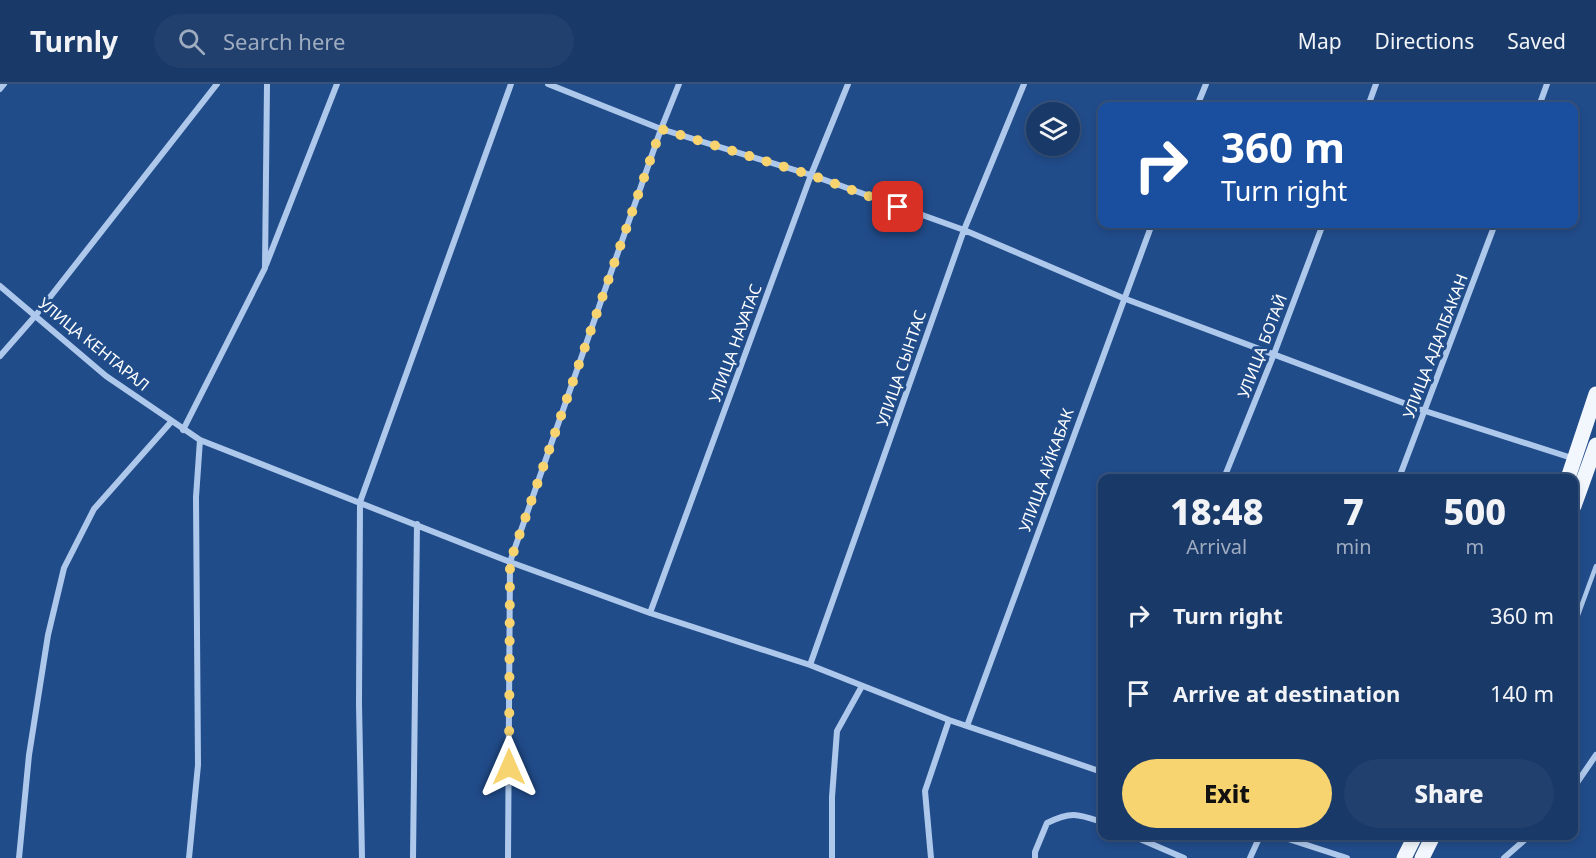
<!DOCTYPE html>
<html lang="en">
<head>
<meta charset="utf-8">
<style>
	body { margin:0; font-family:"Noto Sans",sans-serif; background:#22406e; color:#f1f3f6; height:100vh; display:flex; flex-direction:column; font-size:22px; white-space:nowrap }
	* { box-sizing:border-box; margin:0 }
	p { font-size:20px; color:#9facc0 }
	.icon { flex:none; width:33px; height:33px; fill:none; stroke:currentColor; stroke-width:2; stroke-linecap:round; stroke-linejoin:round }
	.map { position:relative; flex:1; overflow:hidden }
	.sheet { position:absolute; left:1098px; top:390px; width:480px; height:366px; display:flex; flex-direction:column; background:#193968; border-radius:12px; box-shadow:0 3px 9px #0003,0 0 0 2px #37537c }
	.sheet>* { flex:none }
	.top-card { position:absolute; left:1098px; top:18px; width:480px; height:126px; border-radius:12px; box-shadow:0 3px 9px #0003,0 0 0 2px #37537c; background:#1a4fa0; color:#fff; overflow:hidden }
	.fabs { position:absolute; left:1026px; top:18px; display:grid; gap:12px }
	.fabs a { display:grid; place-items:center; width:54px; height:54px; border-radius:50%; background:#193968; box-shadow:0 3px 9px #0003,0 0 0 2px #37537c; font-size:30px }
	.pin { position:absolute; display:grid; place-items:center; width:51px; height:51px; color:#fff; margin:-26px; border-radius:12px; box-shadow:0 3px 9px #0006 }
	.me { position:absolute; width:66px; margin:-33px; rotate:0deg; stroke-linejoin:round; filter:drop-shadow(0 0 4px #0008) }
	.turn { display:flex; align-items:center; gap:21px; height:126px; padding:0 24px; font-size:27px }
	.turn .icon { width:78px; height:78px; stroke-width:2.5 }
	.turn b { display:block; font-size:42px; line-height:51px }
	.eta { display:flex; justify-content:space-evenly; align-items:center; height:102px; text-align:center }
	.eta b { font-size:36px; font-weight:800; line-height:42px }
	.primary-button { display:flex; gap:12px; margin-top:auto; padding:12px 24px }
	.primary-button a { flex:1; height:69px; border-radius:36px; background:#f7d46f; color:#111; font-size:24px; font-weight:800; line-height:69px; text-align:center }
	.primary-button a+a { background:#22406e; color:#f1f3f6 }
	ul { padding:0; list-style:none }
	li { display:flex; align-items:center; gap:18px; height:78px; padding:0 24px }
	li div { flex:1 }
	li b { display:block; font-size:22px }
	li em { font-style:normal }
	header { display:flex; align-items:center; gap:36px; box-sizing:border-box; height:84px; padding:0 30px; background:#193968; border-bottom:2px solid #37537c }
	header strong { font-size:28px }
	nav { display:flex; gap:33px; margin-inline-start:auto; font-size:21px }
	.search { width:420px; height:54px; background:#22406e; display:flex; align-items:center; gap:15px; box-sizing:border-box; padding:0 21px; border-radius:33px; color:#9facc0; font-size:22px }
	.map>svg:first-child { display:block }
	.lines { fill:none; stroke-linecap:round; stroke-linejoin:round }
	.service { stroke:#aec8eb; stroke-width:4.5 }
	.minor { stroke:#aec8eb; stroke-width:6 }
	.primary { stroke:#f2f7fe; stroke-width:15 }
	.route { stroke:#f7d46f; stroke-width:10; stroke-dasharray:0 18 }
	.labels { text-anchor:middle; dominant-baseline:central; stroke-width:6; stroke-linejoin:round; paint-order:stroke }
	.street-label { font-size:16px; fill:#fff; stroke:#214c8a }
</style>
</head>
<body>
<header>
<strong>Turnly</strong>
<div class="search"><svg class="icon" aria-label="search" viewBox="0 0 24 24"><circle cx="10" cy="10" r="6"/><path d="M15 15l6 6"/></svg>Search here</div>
<nav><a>Map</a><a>Directions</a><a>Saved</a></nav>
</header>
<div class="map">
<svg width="1596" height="774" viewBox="0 0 1596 774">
	<rect width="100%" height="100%" fill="#214c8a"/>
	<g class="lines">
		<!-- service -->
		<path class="service" d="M1574,542L1596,482"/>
		<!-- minor -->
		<path class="minor" d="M548,0L661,45L811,91L964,146L1123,214L1425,327L1575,375
			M0,5L4,0
			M1197,22L1206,0
			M1368,22L1376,0
			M1539,22L1547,0
			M266,181L337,0
			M0,202L106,292L200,356L510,478L650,529L810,581L949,636L1102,688
			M0,272L36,231L217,0
			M183,346L265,184L267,0
			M1224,394L1274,270L1323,140
			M1399,394L1495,140
			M650,529L811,91L848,0
			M810,581L964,146L1024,0
			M967,642L1152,140
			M1574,703L1596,671
			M1133,752L1184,774
			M1279,752L1347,774
			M19,774L29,671L48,551L64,484L94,425L171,338
			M189,774L198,681L196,413L200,356
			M362,774L359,620L360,418L511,0
			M413,774L417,440
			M508,774L510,478L661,45L679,0
			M832,774V713L837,647L862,602
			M931,774L925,707L949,636
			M1035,774V768L1047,739C1071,727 1078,730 1102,738
			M1250,774L1260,752
			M1504,774L1529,752"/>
		<!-- primary -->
		<path class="primary" d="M1568,394L1596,310
			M1574,422L1596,361
			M1404,774L1415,752
			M1422,774L1433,752"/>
	</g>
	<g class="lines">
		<!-- route -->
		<path class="route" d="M509,683L510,478L661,45L811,91L898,123"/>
	</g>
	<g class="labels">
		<!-- street labels -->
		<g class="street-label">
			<text transform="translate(735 259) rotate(-70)">УЛИЦА НАУАТАС</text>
			<text transform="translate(94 260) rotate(39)">УЛИЦА КЕНТАРАЛ</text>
			<text transform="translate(1262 262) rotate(-69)">УЛИЦА БОТАЙ</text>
			<text transform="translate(1435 262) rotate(-69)">УЛИЦА АДАЛБАКАН</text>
			<text transform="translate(901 284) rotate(-71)">УЛИЦА СЫНТАС</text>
			<text transform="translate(1046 386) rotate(-70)">УЛИЦА АЙКАБАК</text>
		</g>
	</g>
</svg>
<div class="fabs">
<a><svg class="icon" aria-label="layers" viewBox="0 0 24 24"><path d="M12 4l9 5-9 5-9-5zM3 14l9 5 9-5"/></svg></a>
</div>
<div class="pin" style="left:898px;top:123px;background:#d93025"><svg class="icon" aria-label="arrive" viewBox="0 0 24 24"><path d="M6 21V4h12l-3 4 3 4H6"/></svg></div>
<svg class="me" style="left:509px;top:683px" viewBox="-20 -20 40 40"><path d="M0-17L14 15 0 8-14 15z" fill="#f7d46f" stroke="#fff" stroke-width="4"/></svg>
<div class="top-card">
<div class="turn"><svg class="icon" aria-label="right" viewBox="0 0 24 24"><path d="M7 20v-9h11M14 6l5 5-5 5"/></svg><div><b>360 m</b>Turn right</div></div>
</div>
<section class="sheet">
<div class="eta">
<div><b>18:48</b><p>Arrival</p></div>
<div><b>7</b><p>min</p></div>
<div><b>500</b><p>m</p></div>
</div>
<ul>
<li><svg class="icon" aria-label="right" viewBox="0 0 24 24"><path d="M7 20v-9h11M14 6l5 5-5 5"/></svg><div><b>Turn right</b></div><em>360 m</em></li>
<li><svg class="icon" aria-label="arrive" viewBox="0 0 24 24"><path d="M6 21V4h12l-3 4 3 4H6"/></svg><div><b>Arrive at destination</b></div><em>140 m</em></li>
</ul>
<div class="primary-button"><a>Exit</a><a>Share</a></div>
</section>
</div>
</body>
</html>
